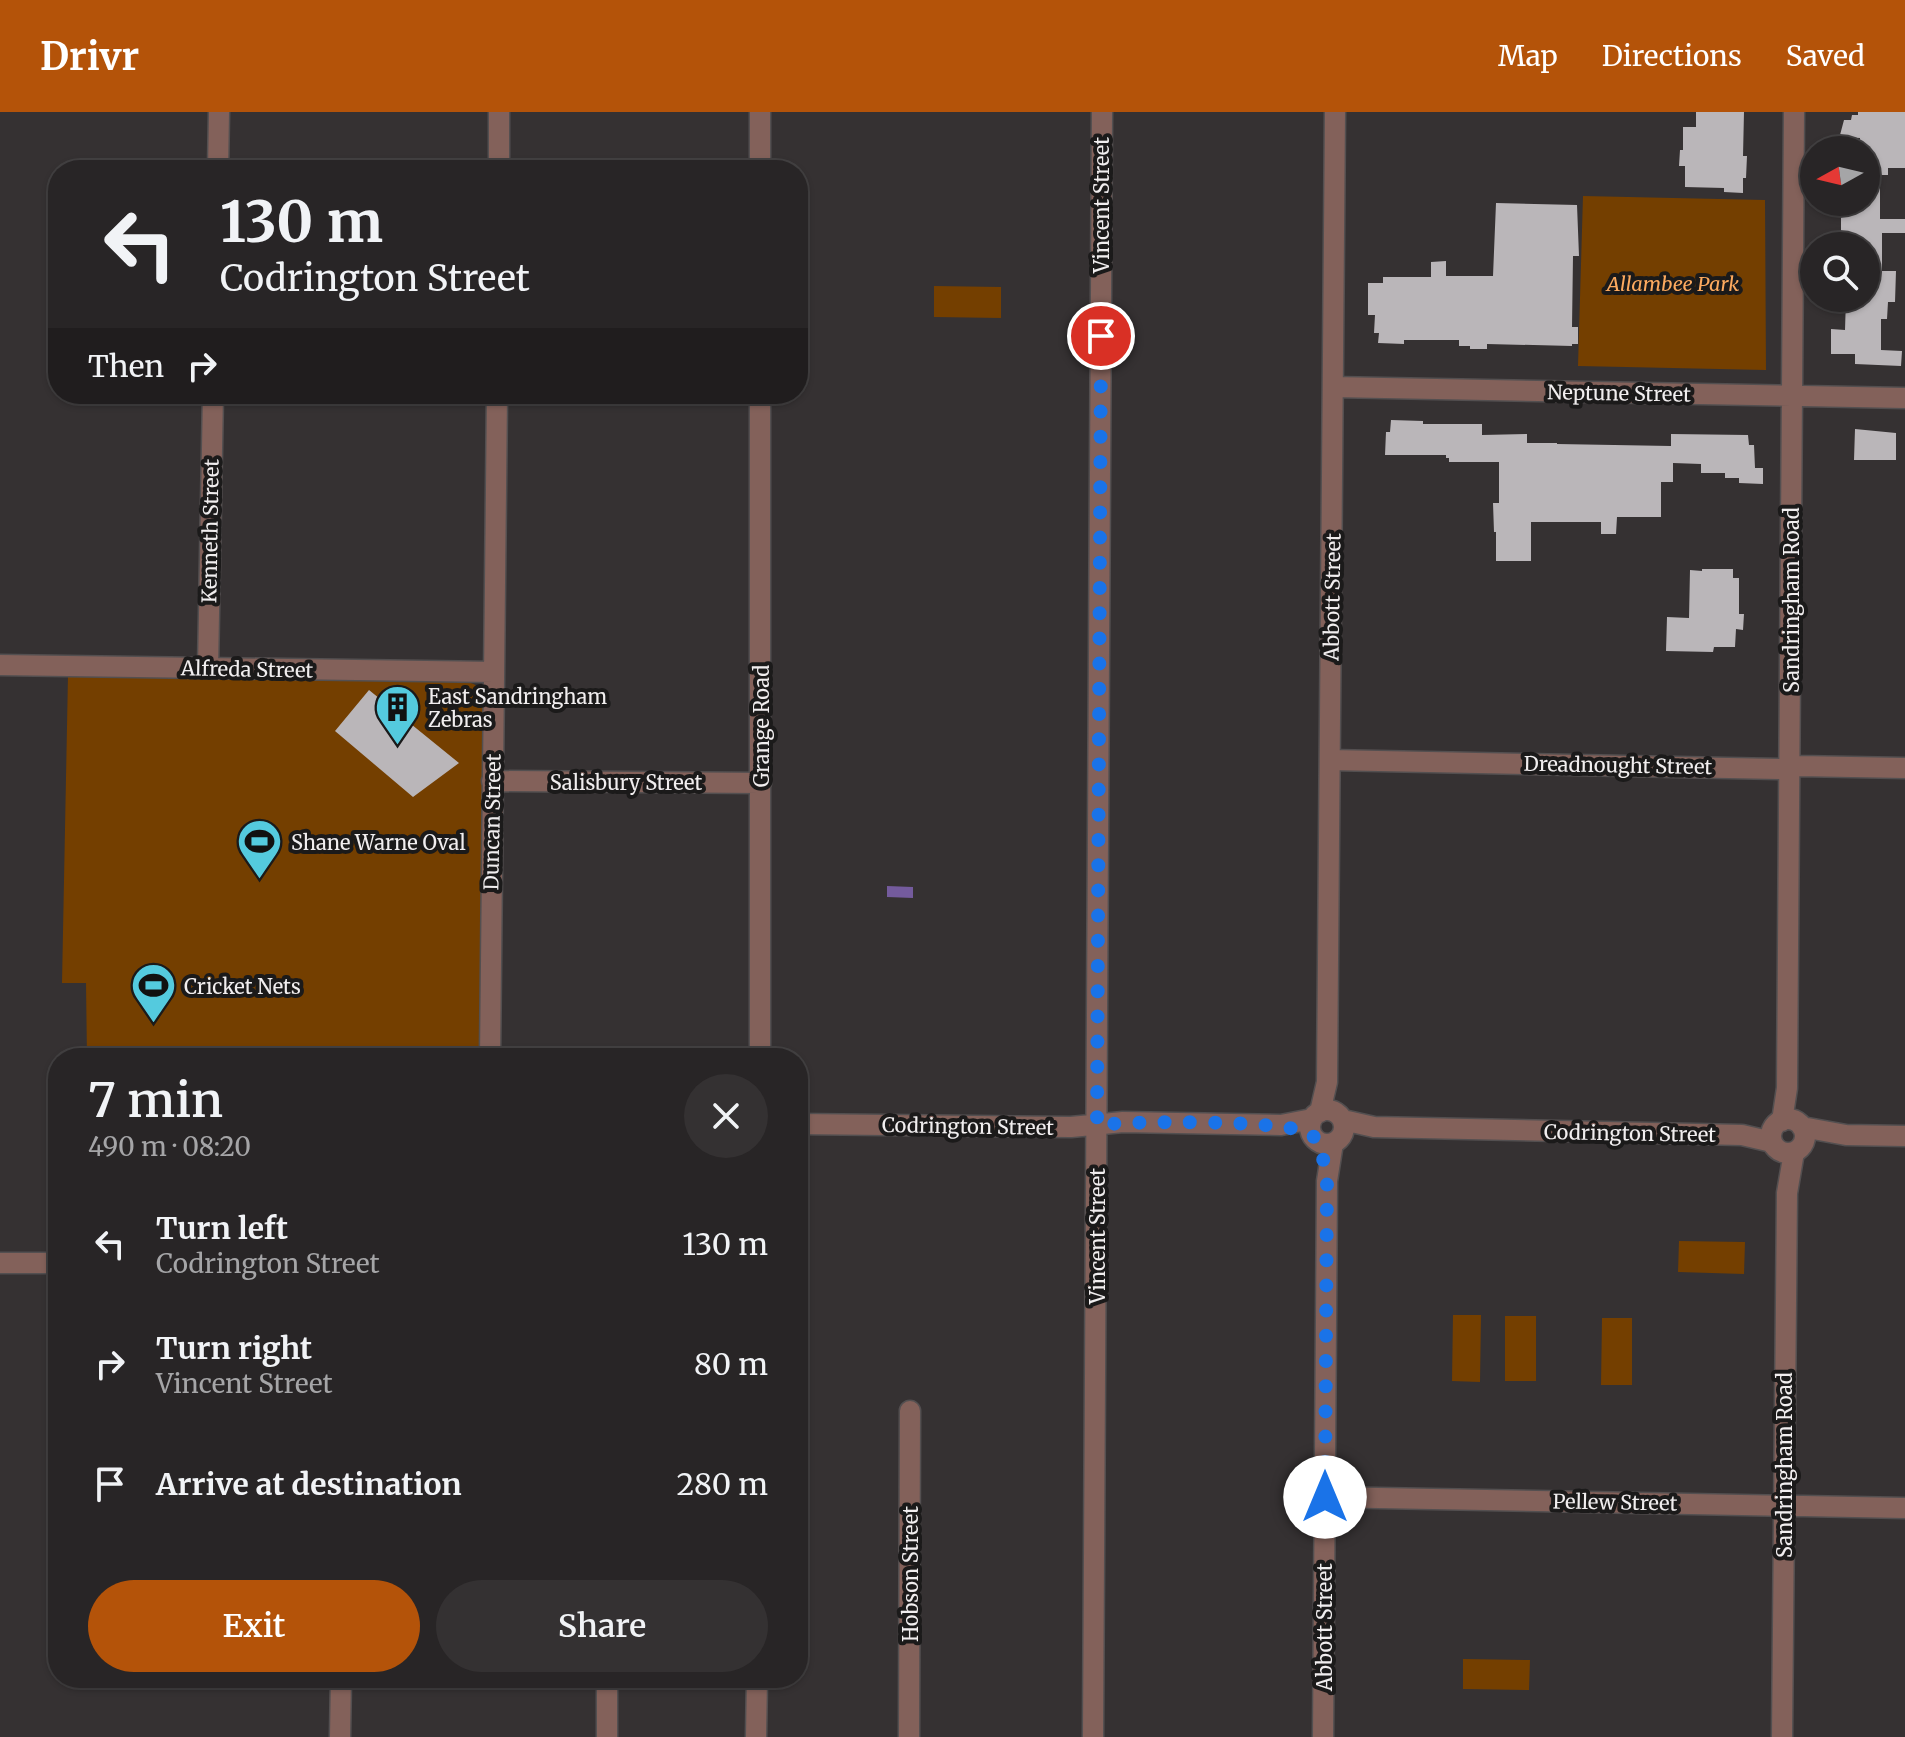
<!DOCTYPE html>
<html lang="en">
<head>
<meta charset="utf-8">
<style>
	body { margin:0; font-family:Merriweather,serif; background:#343132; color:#f1f3f6; height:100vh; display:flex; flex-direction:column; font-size:30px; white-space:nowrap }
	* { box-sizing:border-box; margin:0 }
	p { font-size:26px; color:#a5a5a7 }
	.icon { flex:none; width:44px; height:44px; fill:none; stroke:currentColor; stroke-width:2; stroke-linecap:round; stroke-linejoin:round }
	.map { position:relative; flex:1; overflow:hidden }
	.panel { position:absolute; left:48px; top:936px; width:760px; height:640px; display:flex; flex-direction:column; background:#282526; border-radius:32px; box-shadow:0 2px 6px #0004,0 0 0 2px #444243 }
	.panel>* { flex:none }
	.banner { position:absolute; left:48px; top:48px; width:760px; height:244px; border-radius:32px; box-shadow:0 2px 6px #0004,0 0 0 2px #444243; background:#282526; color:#f1f3f6; overflow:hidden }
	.needle { width:52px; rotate:262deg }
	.controls { position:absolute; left:1800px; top:24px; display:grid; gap:16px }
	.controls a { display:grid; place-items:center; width:80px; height:80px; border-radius:50%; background:#282526; box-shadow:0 2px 6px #0004,0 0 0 2px #444243; font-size:40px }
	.pin { position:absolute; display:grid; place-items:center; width:68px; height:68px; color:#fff; margin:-34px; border:4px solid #fff; border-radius:50%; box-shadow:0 2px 8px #0007 }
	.me { position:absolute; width:88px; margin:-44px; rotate:0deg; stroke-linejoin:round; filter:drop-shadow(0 0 6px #0008) }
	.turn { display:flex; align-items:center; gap:28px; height:168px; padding:0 40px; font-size:36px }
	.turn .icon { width:104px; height:104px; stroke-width:2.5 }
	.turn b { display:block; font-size:56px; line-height:68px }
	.then { display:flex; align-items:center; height:76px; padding:0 40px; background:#0003; gap:16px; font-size:30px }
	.round { display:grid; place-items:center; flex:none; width:84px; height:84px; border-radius:42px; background:#343132 }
	.overview { display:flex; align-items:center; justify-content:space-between; height:136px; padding:0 40px }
	h1 { font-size:48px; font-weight:600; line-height:60px }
	.primary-button { display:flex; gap:16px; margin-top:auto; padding:16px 40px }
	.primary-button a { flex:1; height:92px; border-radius:48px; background:#b45309; color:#fff; font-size:32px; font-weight:600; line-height:92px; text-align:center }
	.primary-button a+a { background:#343132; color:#f1f3f6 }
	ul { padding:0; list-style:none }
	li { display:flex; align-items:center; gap:24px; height:120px; padding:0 40px }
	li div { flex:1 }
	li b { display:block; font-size:30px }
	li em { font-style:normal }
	header { display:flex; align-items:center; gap:48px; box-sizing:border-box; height:112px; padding:0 40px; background:#b45309; color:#fff }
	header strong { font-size:38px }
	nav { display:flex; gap:44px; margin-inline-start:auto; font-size:28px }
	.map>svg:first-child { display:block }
	.green { fill:#743f00 }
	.water { fill:#745b9d }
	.building { fill:#bab6b9 }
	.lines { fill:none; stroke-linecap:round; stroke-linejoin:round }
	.minor-casing { stroke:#534f50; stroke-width:23 }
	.minor { stroke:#83615a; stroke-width:20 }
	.route { stroke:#1a73e8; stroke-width:14; stroke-dasharray:0 25.2 }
	.labels { text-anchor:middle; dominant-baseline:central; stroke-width:8; stroke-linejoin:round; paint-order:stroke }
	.street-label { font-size:20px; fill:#f1eeef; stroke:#1b1a1a }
	.park-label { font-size:20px; font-style:italic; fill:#fdaa5f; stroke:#1b1a1a }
	.poi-label { font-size:20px; fill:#f1eeef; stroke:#1b1a1a; text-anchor:start }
</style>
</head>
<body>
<header>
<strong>Drivr</strong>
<nav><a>Map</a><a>Directions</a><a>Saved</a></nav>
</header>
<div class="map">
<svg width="1905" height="1625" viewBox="0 0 1905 1625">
	<rect width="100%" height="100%" fill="#353132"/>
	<!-- green -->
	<path class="green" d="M1583,84L1765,88L1766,258L1578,254Z
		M934,174L1001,175V206L934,205Z
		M68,563L467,570C478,572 482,578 484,590L480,946H87L86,871H62Z
		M1679,1129L1745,1130L1744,1162L1678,1160Z
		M1453,1203H1481L1480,1270L1452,1269Z
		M1505,1204H1536V1269H1505Z
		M1602,1206H1632V1273H1601Z
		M1463,1547L1530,1548L1529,1578L1463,1577Z"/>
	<!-- water -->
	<path class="water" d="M887,774L913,775V786L887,785Z"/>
	<!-- building -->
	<path class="building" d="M1696,0H1744L1743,44H1747L1746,66H1743V81L1724,80V76L1685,75V54H1679L1680,38H1683V15H1696Z
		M1858,0H1905V56H1888V63H1880V107H1905V121H1882V159H1896L1895,190H1888L1887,207H1881V238L1902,239L1901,254L1855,252V242H1831V217L1845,218L1846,186H1866V134H1841V90H1866V38H1860V26L1842,25L1840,23L1844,8H1851L1852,3H1858Z
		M1496,91L1577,93L1579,144H1573L1572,215H1578V232H1572V234L1487,232V237H1470V234H1459V228H1404V232L1378,231L1379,221H1374L1375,203H1368V171H1383V165H1431V150L1446,149V164H1493Z
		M1391,308L1423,309V312H1482V323L1527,322V331H1557V332L1671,334V322L1748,323L1749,333H1754L1755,356H1763V372L1739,371V366H1725V361H1701V352L1673,351V370H1661V405H1617L1616,422H1601V410H1531V449H1496V420H1494L1493,391H1499V350H1449V346H1446V343H1385L1386,320H1390Z
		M1855,317L1896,321V348H1854Z
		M1702,457H1733V466H1739V502H1744L1743,518L1736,517L1735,535H1714L1713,540L1666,539L1667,505L1689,506L1690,458L1702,459Z
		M369,578L459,651L413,685L335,619Z"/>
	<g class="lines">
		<defs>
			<path id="minor" d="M760,0V58
				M218,58L219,0
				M499,58V0
				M1333,275L1905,286
				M0,553L494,560
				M208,556L213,282
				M1330,648L1779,657L1799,654L1905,656
				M492,669L761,671
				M490,946L497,282
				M760,946V282
				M1310 1015a17 17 0 1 1 34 0a17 17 0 1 1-34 0Z
				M1320,1000L1327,970L1335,0
				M1771 1024a17 17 0 1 1 34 0a17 17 0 1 1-34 0Z
				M1343,1008L1374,1015L1742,1023L1772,1030
				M1782,1009L1787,976L1794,0
				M798,1012L1071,1015L1123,1010L1281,1013L1312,1007
				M1802,1015L1846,1023L1905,1024
				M0,1151H58
				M1325,1385L1905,1396
				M340,1625L341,1566
				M607,1625V1566
				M756,1625L757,1566
				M909,1625L910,1299
				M1093,1625L1102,0
				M1323,1625L1327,1069L1333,1031
				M1782,1625L1787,1081L1794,1040"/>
		</defs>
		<!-- minor casing -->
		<use href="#minor" class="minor-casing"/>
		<!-- minor -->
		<use href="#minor" class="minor"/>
	</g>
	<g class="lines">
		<!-- route -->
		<path class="route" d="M1101,224L1097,1013C1128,1009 1295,1007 1312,1023C1323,1033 1324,1055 1327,1069L1325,1385"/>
	</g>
	<!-- icons -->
	<defs>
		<symbol id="building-pin" viewBox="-11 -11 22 30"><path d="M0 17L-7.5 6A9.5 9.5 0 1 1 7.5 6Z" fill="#54cade" stroke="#1b1a1a"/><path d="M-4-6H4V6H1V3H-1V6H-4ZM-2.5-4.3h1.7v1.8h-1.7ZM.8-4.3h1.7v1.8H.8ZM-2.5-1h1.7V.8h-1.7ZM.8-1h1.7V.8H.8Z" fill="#111"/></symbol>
		<symbol id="stadium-pin" viewBox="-11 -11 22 30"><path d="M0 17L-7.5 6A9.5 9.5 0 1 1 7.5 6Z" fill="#54cade" stroke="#1b1a1a"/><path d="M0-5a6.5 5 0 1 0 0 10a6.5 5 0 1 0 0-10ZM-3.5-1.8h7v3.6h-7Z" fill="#111"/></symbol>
	</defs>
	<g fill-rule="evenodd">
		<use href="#building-pin" x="372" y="570" width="51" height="69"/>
		<use href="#stadium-pin" x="234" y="704" width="51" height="69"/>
		<use href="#stadium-pin" x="128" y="848" width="51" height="69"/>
	</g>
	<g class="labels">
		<!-- street labels -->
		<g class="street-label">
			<text transform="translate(1101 93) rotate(-90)">Vincent Street</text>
			<text transform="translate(1619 281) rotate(1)">Neptune Street</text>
			<text transform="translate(210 419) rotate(-89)">Kenneth Street</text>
			<text transform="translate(1332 485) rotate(-89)">Abbott Street</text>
			<text transform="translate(1791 488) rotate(-90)">Sandringham Road</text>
			<text transform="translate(247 557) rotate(1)">Alfreda Street</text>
			<text transform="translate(761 614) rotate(-90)">Grange Road</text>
			<text transform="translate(1618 653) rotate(1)">Dreadnought Street</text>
			<text x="626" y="670">Salisbury Street</text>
			<text transform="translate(492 710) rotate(-89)">Duncan Street</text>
			<text transform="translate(968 1014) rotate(1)">Codrington Street</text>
			<text transform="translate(1630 1021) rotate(1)">Codrington Street</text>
			<text transform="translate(1097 1124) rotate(-90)">Vincent Street</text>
			<text transform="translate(1784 1353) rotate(-90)">Sandringham Road</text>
			<text transform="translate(1615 1390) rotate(1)">Pellew Street</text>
			<text transform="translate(910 1462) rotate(-90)">Hobson Street</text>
			<text transform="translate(1324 1515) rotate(-90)">Abbott Street</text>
		</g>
		<!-- park labels -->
		<g class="park-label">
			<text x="1673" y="171">Allambee Park</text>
		</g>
		<!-- poi labels -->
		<g class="poi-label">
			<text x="428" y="584">East Sandringham<tspan x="428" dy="23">Zebras</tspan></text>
			<text x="291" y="730">Shane Warne Oval</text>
			<text x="184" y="874">Cricket Nets</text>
		</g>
	</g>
</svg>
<div class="controls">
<a><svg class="needle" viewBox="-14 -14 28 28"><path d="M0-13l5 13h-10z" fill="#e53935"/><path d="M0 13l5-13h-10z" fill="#a5a5a7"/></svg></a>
<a><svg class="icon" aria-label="search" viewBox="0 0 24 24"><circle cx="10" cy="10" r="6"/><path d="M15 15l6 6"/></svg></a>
</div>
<div class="pin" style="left:1101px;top:224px;background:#d93025"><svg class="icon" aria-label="arrive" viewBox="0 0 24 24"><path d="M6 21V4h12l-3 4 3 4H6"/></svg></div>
<svg class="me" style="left:1325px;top:1385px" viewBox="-20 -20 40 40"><circle r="19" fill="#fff"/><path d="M0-13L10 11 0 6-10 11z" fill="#1a73e8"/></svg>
<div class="banner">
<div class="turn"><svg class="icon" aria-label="left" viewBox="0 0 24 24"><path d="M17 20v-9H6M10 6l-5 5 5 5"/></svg><div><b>130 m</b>Codrington Street</div></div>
<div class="then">Then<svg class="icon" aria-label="right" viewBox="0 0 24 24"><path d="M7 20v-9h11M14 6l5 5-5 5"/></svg></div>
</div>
<section class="panel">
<div class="overview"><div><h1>7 min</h1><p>490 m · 08:20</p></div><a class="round"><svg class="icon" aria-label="close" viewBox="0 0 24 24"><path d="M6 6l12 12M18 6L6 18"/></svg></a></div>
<ul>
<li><svg class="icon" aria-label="left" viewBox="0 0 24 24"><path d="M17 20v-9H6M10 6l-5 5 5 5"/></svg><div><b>Turn left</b><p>Codrington Street</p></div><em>130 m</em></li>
<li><svg class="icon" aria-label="right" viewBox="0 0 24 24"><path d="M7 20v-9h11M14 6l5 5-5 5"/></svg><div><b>Turn right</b><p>Vincent Street</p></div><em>80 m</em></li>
<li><svg class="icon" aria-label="arrive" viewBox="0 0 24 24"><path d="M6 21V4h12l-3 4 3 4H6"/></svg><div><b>Arrive at destination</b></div><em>280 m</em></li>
</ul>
<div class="primary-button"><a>Exit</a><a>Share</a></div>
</section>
</div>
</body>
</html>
